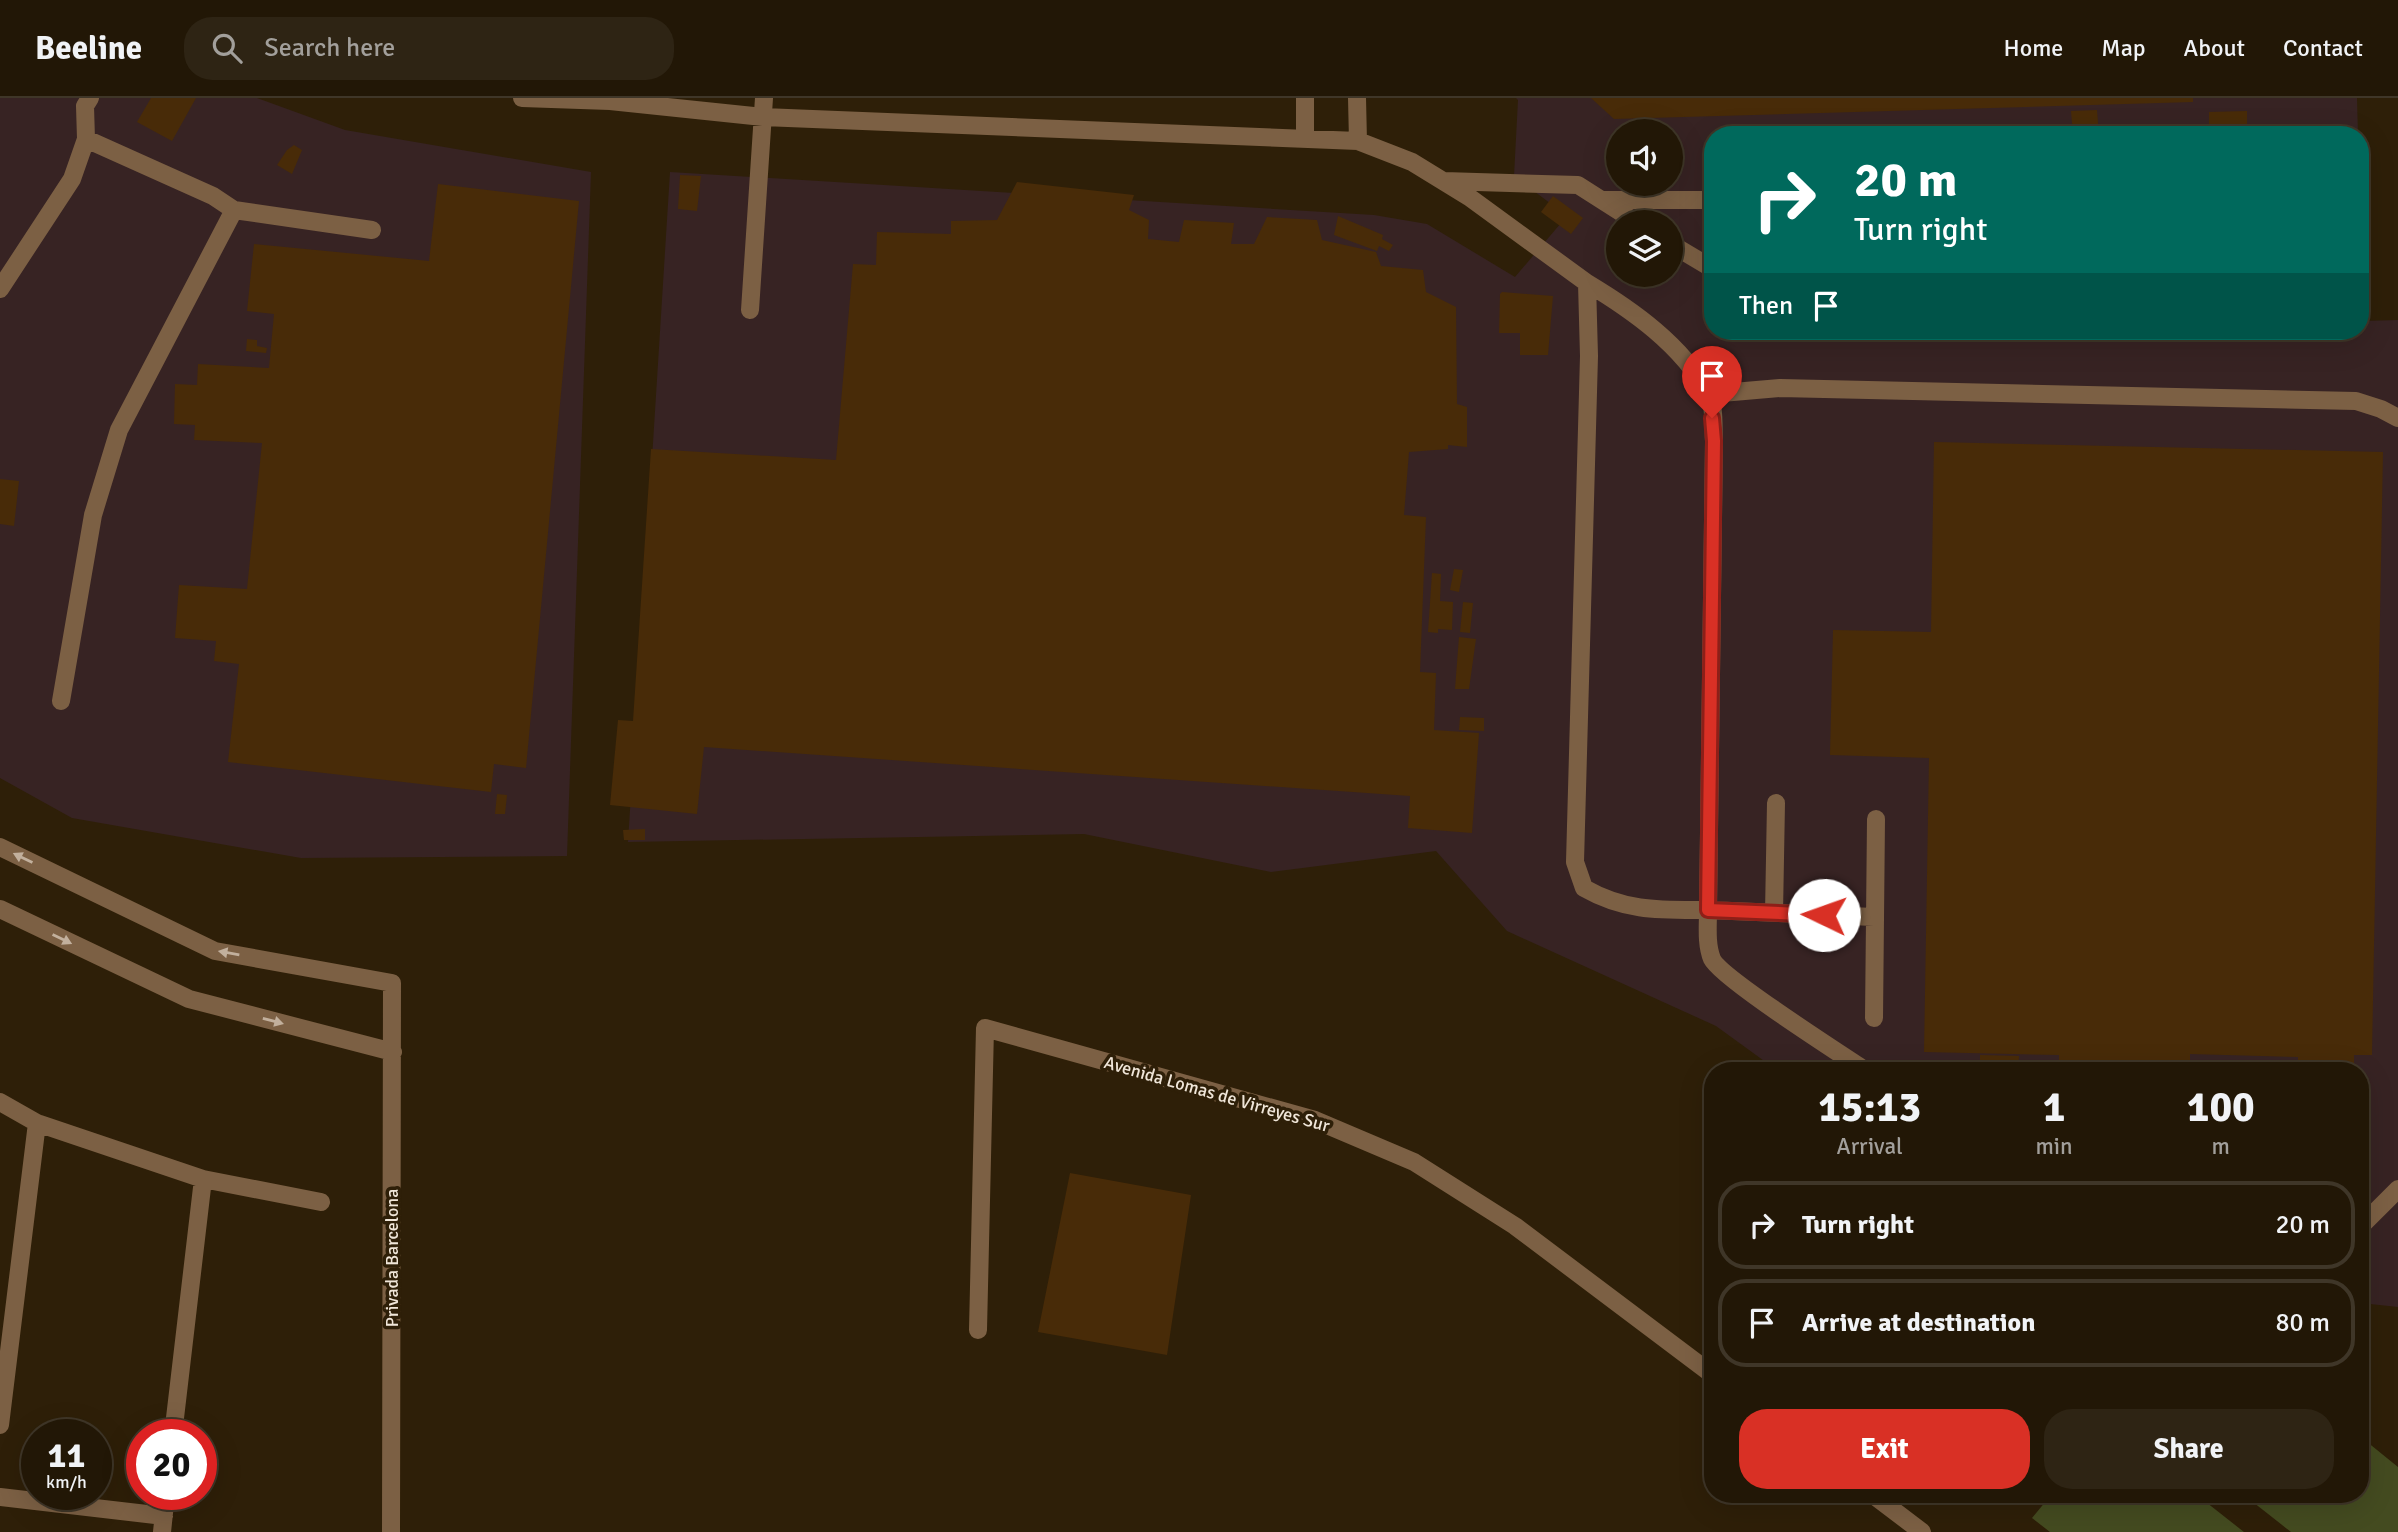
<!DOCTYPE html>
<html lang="en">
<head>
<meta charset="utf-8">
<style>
	body { margin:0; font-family:Signika,sans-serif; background:#2e2414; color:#f1f3f6; height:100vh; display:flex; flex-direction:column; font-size:26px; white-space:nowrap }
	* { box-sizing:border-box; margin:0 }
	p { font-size:23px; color:#a29f9b }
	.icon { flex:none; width:38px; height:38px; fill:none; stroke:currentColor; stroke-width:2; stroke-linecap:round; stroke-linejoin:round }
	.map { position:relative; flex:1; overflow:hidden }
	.panel { position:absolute; left:1704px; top:964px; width:665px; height:441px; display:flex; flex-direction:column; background:#221706; border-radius:28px; box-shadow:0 7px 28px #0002,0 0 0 2px #3f3628 }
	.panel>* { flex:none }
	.hud { position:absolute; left:1704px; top:28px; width:665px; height:214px; border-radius:28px; box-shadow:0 7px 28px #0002,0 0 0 2px #3f3628; background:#00695c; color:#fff; overflow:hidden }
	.fabs { position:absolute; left:1606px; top:21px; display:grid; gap:14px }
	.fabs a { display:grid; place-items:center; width:77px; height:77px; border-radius:50%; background:#221706; box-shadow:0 7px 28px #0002,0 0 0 2px #3f3628; font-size:35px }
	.speed { position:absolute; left:21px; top:1321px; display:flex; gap:14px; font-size:35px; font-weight:700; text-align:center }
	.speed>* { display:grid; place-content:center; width:91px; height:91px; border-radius:50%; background:#221706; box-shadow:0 7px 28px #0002,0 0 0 2px #3f3628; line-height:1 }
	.speed small { font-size:18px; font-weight:400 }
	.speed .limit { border:10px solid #d22; background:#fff; color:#111 }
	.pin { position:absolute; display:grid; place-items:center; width:60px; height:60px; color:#fff; margin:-72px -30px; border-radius:50% 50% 50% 0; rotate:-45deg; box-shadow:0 0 7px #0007 }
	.pin .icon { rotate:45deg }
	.me { position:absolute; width:77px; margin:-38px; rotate:273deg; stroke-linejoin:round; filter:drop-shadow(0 0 5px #0008) }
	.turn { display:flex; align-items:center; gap:24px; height:147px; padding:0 35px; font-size:32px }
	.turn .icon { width:91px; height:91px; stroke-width:2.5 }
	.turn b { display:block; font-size:49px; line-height:60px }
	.then { display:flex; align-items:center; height:66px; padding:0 35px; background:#0003; gap:14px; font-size:26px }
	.eta { display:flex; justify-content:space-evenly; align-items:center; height:119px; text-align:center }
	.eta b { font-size:42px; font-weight:700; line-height:49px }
	.cta { display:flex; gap:14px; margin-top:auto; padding:14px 35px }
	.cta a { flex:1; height:80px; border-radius:28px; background:#d93025; color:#fff; font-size:28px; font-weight:700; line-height:80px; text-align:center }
	.cta a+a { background:#2e2414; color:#f1f3f6 }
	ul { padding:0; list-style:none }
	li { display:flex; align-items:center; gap:21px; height:88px; margin:0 14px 10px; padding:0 21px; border:4px solid #3f3628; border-radius:28px }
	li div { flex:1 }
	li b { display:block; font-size:26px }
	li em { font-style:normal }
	header { display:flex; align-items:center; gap:42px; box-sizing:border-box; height:98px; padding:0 35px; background:#221706; border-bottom:2px solid #3f3628 }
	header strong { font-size:33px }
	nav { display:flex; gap:38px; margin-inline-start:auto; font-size:24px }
	.search { width:490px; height:63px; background:#2e2414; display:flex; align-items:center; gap:18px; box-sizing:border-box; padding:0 24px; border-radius:28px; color:#a29f9b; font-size:26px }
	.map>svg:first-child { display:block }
	.industrial { fill:#372323; fill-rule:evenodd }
	.green { fill:#444b20 }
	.building { fill:#482b08 }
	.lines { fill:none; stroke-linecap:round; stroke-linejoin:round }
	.minor { stroke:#7c6044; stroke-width:18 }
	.oneway { fill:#c2b09d }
	.route-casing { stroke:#8d1f18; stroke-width:18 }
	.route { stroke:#d93025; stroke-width:12 }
	.labels { text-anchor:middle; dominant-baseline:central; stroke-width:7; stroke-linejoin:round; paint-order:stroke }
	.street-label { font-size:18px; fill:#f0e6d9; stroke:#2e1f08 }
</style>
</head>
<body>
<header>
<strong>Beeline</strong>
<div class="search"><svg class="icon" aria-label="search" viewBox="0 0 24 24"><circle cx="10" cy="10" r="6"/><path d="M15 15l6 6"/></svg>Search here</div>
<nav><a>Home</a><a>Map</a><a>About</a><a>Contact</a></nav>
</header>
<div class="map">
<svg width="2398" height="1434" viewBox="0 0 2398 1434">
	<rect width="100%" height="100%" fill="#2e1f08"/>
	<!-- industrial -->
	<path class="industrial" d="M0,0H257L345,32L591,74L567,758L301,760L72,720L0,680Z
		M1516,0H2357L2358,37H1713V233H2361V135L2363,223L2398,222V1209L2361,1205V973H1778L1716,928L1507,833L1436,753L1271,774L1084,736L628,744L670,74L1374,117L1427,126L1515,179L1567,118L1514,78L1518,2ZM1619,33H1671V86H1619ZM1619,124H1671V177H1619Z"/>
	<!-- green -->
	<path class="green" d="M2361,1339L2398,1369V1434H2291L2244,1397L2361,1396Z
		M2051,1397H2197L2244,1434H2050L2032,1420Z"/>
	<!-- building -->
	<path class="building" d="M151,0H196L172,43L137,24Z
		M1591,0H2193V4L1614,21Z
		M2097,12L2099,37H2073L2071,13Z
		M2247,13V37H2209V14Z
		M294,47L302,52L292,76L277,67L287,52Z
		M680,77L701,78L697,113L678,111Z
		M1017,84L1134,97L1129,112L1149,122L1148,141L1179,144L1184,122L1234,125L1231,146H1254L1267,119L1317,122L1322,142L1376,154L1381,168L1423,172L1426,194L1456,209L1457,306L1467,309V349L1448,347V351L1409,354L1404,417L1426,419L1420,574L1436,575L1434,632L1479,635L1472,735L1408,730L1410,698L704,649L697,716L610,707L618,622L633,623L651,351L836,362L853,166L876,167L877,134L951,136V123L997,122Z
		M438,86L579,103L526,670L494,666L491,694L228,664L239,566L214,563L216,543L175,540L179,487L247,491L262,345L194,342L195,327L174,326L175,286L197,287L198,266L269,270L274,216L247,213L254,146L429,163Z
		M1553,98L1583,120L1571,136L1541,114Z
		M1338,118L1383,137L1382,141L1393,147L1389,153L1379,148L1377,153L1334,137Z
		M1502,194L1553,198L1548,257H1520V235H1499L1500,196Z
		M247,241L257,242V248L267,250L266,255L246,253Z
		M1934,344L2383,354L2372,957H2354V973H2298V959L2190,956V973H2059V957L1924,954L1929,660L1830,657L1833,532L1931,534Z
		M0,381L19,383L14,428L0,426Z
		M1454,471L1463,472L1459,494L1450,492Z
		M1432,475L1441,476L1440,503L1453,504L1452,532L1438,531V535L1428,534Z
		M1463,504L1473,505L1470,535L1460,534Z
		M1459,539L1476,541L1469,591H1455Z
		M1460,619L1484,620V633L1459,632Z
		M497,696L507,697L505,716H495Z
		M645,731V742H624L623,732Z
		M1980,957L2019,958L2018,973H1980Z
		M1070,1075L1191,1097L1167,1257L1038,1234Z"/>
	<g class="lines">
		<!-- minor -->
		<path class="minor" d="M522,0L610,3L763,19L1358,43L1412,64L1469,99L1587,185
			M1357,0L1358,43
			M1305,41V0
			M1444,83L1578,87L1636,124
			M1602,102H1713
			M234,112L372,132
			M1671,146L1713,171
			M1587,185C1632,212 1682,247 1708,295C1715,307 1713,329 1714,343L1708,812C1661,812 1626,814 1584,790L1575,764L1589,258Z
			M0,191L72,81L86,41L85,8L90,0
			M750,212L764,0
			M1710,296L1780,290L2356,303L2381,311L2398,320
			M61,603L93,417L119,332L234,112L213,98L86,41
			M0,749L215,853L392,885L391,1434
			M0,811L189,901L393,954
			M1774,815L1776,705
			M1874,920L1876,721
			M1866,973C1841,956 1721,880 1712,861C1706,846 1708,828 1708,812L1874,819
			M0,1004L37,1025L203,1081L321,1104
			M2361,1128L2398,1091
			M978,1232L985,930L1315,1022L1414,1064L1515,1128L1713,1277
			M0,1327L37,1025
			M173,1337L203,1081
			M1872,1396L1922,1434
			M0,1399L164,1418
			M162,1434L166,1396"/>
	</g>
	<!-- one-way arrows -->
	<defs><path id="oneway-solid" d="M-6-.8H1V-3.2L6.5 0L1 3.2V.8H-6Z" transform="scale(1.75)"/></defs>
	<g class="oneway">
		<use href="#oneway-solid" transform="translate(23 760) rotate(-154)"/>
		<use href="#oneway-solid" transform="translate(62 841) rotate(26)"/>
		<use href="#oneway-solid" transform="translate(229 855) rotate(-170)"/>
		<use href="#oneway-solid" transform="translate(273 923) rotate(15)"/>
	</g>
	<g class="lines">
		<defs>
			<path id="route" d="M1712,320L1714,343L1708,812L1824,817"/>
		</defs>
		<!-- route casing -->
		<use href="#route" class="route-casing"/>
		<!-- route -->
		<use href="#route" class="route"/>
	</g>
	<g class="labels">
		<!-- street labels -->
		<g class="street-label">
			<text transform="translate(1217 996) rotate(16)">Avenida Lomas de Virreyes Sur</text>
			<text transform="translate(392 1160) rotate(-90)">Privada Barcelona</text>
		</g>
	</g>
</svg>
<div class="fabs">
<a><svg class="icon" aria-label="sound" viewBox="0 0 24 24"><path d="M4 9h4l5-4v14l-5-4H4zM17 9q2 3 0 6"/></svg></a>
<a><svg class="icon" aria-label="layers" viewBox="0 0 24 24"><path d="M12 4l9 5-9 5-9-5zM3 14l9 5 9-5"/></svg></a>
</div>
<div class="speed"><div>11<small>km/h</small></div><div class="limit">20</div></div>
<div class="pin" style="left:1712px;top:320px;background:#d93025"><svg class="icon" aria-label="arrive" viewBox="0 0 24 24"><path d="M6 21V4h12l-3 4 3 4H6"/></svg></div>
<svg class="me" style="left:1824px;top:817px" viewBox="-20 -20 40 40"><circle r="19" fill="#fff"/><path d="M0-13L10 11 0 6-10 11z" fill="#d93025"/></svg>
<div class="hud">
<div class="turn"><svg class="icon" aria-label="right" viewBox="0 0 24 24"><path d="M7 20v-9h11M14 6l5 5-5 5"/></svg><div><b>20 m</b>Turn right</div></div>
<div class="then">Then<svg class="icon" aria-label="arrive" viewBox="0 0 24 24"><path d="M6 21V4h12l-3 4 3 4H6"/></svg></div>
</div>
<section class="panel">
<div class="eta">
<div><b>15:13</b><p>Arrival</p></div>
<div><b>1</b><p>min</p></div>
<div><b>100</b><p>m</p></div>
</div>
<ul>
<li><svg class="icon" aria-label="right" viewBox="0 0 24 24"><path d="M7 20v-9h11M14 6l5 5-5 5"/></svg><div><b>Turn right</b></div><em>20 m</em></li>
<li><svg class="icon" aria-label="arrive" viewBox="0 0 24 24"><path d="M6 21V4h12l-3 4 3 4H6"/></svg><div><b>Arrive at destination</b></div><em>80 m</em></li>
</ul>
<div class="cta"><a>Exit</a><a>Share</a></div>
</section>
</div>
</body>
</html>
